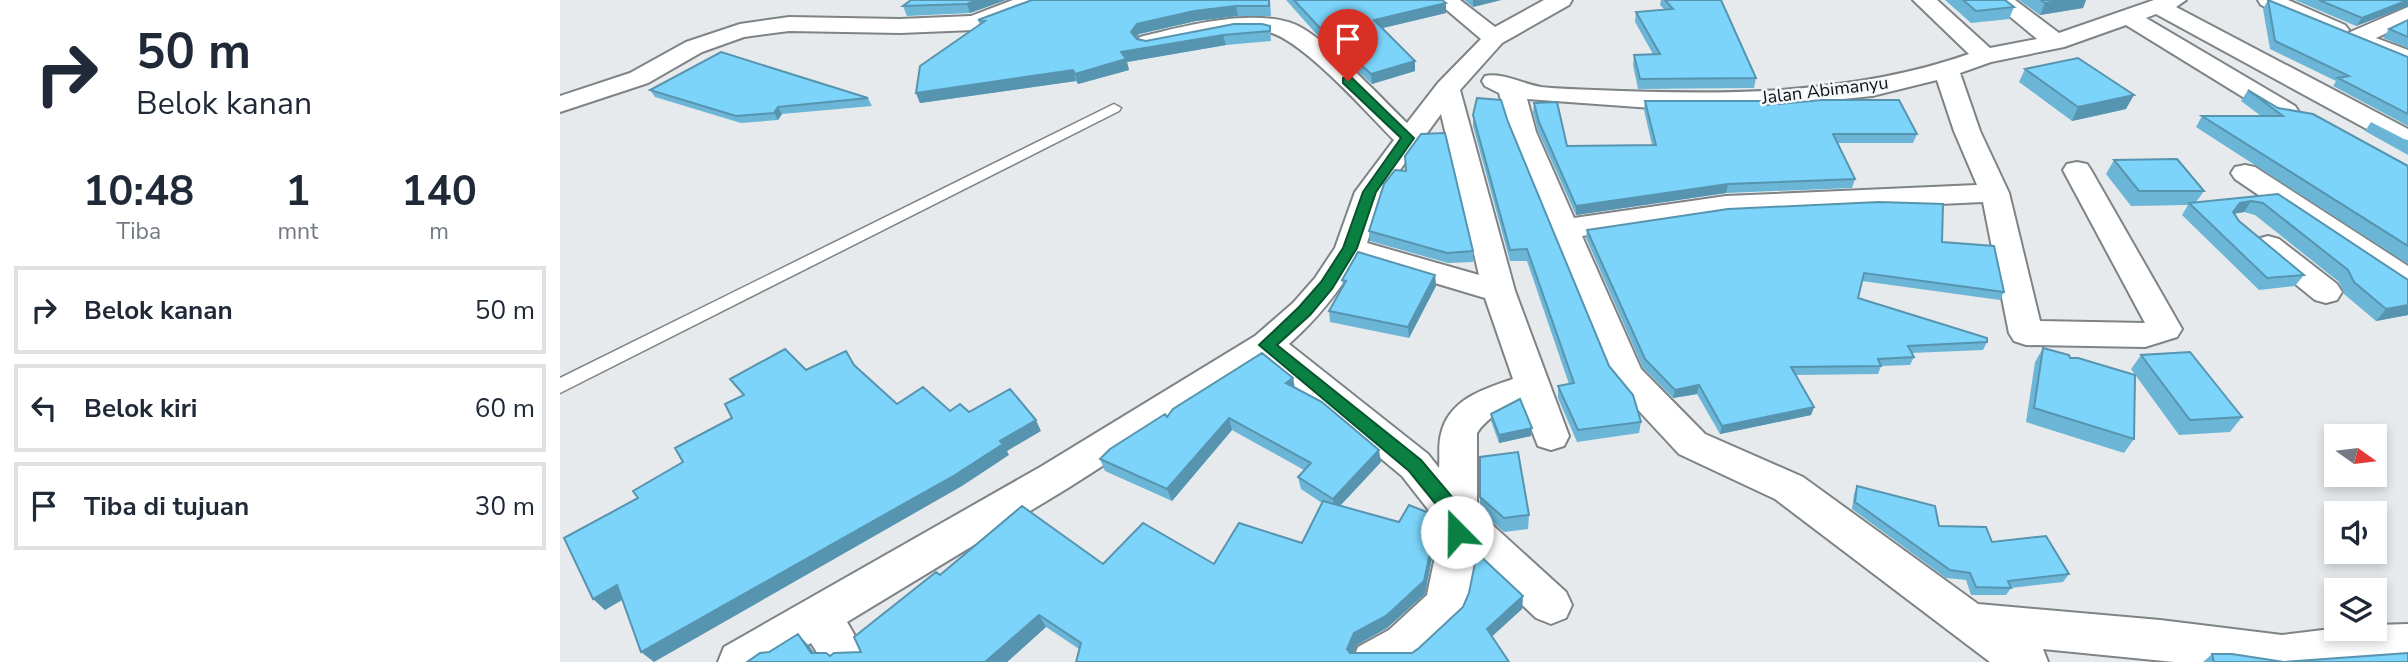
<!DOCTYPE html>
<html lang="id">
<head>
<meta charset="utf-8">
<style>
	body { margin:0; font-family:"Nunito Sans",sans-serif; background:#f6f6f7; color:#1f2937; height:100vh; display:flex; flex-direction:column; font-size:26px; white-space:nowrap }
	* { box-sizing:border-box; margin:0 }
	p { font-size:23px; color:#747a83 }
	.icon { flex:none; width:38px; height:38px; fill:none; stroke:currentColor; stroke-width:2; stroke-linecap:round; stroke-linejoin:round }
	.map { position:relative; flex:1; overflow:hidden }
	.sheet { display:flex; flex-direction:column; background:#fff; width:560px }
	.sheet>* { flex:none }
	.top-card { background:#fff; color:#1f2937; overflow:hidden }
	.needle { width:46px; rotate:104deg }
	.buttons { position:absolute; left:1764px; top:424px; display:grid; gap:14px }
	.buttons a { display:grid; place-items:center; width:63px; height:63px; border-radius:0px; background:#fff; box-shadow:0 4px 10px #0003; font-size:35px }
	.pin { position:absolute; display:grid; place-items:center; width:60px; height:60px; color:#fff; margin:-72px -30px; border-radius:50% 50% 50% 0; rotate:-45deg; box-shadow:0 0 7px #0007 }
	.pin .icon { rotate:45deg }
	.me { position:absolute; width:77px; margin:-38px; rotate:338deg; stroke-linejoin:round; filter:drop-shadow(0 0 5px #0008) }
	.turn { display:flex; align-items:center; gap:24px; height:147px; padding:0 21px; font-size:32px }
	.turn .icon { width:91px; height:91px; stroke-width:2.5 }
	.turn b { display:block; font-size:49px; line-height:60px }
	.eta { display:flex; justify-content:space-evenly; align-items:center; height:119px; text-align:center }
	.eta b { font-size:42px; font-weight:700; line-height:49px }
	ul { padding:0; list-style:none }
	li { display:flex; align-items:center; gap:21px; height:88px; margin:0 14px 10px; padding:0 7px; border:4px solid #e0e1e3; border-radius:0px }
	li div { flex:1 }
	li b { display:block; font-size:26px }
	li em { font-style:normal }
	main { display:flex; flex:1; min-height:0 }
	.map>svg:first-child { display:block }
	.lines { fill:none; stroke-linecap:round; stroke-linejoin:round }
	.service-casing { stroke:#7e8385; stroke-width:3 }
	.minor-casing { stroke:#7e8385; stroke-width:4 }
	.service { fill:#fff; fill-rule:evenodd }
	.minor { fill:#fff; fill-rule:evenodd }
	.wall { fill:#6bb6d7 }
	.shaded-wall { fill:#5794af }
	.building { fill:#7cd4fa; stroke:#5794af; stroke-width:2 }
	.route { fill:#0b8043; stroke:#07532c; stroke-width:2 }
	.labels { text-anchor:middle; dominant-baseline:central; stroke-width:5; stroke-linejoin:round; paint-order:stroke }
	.far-street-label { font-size:18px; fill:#111314; stroke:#f3f8fa }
</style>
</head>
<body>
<main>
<section class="sheet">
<div class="top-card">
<div class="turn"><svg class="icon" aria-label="right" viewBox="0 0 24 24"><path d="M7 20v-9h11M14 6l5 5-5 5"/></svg><div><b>50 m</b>Belok kanan</div></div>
</div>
<div class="eta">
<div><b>10:48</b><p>Tiba</p></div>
<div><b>1</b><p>mnt</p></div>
<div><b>140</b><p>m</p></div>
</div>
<ul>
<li><svg class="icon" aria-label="right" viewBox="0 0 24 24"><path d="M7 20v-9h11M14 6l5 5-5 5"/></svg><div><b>Belok kanan</b></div><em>50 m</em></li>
<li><svg class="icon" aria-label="left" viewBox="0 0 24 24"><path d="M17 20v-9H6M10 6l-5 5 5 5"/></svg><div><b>Belok kiri</b></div><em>60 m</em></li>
<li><svg class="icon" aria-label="arrive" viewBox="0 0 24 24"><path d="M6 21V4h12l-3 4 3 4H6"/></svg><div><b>Tiba di tujuan</b></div><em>30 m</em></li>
</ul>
</section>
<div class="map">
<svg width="1848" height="662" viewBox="0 0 1848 662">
	<rect width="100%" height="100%" fill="#e6eaed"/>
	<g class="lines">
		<defs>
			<path id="service" d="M554,104L561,108L559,111L0,393V378Z"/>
			<path id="minor" d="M453,0H484L481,5L414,30L340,33L229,31L184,37L142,52L88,83L0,112V96L70,73L126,42L180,24L229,17L340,19L411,16Z
				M875,0H900L935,27L984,0H1012L1009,5L942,43L900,90L955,291L1009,436L1004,446L991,450L978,446L961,403C944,409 927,417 917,433V511L1006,592L1012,605L1006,618L991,624L976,618L915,560L907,605L901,618L859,658L853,662H792L798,647L829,630L867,595L877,547L878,522L842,476L705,362L508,488L287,622L310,662H263L251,643L220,662H158L164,647L482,466L695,336L733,303L755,278L775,248L795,192L834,140C807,113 739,35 704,31C667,27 624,42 588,49L580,47L576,42L580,37C623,26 691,8 734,24C763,35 822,99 847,123L878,83L921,39ZM881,114L919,275L807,243L823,193ZM798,260L925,298L953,379C924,389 889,399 881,434C878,444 880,457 879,468L868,454L729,344C757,319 778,293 798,260Z
				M1353,0H1377L1430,48L1477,39L1430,0H1455L1499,33L1594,0H1626L1616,7L1848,129V148L1838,146L1596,14L1586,18L1735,106L1739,112L1735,118L1726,120L1717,118L1566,25L1504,47L1431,62L1400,73L1420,131L1449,193L1480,321L1585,323L1503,170L1507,164L1517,162L1527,164L1531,170L1622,329L1617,337L1585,347L1466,345L1454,341L1449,333L1423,202L1166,214L1022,236L1081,369L1145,434L1243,477L1418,604L1600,620L1722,635L1779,628H1815V625L1848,624V662H1614L1483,649L1488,662H1430L1215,499L1119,454L1055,385L1050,376L950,132L939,93L925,86L922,81L925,76C941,72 964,84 981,87C999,89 1017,89 1035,90C1160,95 1289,96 1409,54ZM1377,80L1394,131L1417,185L1166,196L1014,218L976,132L967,99L1092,108L1205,107L1312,96Z
				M1698,0H1728L1785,25L1789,30L1785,35H1769L1701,5Z
				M1848,7V23L1816,38L1848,50V66L1788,43L1784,38L1788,33Z
				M1685,165L1695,167L1848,266V292L1837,289L1675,179L1671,173L1675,167Z
				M1708,236L1719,239L1777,284L1782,292L1777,300L1766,303L1755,300L1697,253L1693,246L1697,239Z"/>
		</defs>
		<!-- service casing -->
		<use href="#service" class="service-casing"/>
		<!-- minor casing -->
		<use href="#minor" class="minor-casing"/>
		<!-- service -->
		<use href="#service" class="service"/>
		<!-- minor -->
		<use href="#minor" class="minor"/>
	</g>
	<!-- wall -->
	<path class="wall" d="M446,0L410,13L347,16L343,6Z
		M472,0H710L711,16H678L636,21L579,34L576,39L586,41L710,26L711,41L666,45L567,62L569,70L518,84L516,81L360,103L356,93L420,25L418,20Z
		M726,0H882L886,3V13L822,28L855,61V71L812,84L759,37Z
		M904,0H941L913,7Z
		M1101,0H1161L1196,78L1194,88L1078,89L1073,65L1074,55L1093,54L1075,22L1076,12L1104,9L1100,5Z
		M1385,0H1445L1454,7L1449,19L1411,23Z
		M1459,0H1526L1523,8L1480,15Z
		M1708,0L1848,57V126L1773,86L1776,81L1710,49L1703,9Z
		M1735,0H1848V6L1796,26Z
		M1848,20V48L1823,38L1829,29Z
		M1465,69L1566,109L1512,121L1459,82Z
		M90,90L308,98L312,106L222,114L218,120L181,123L95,97Z
		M1688,90L1718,108L1848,166V264L1636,127L1642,116H1701L1681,101Z
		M1085,101L1207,105L1357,134L1353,143H1277L1295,179L1292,188L1166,193L1016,215L978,131L973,112L974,103L1007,146L1092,145L1084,110Z
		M913,115L948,122L1049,366L1081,422L1079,433L1017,442L998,398V386L1009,384L967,261H950L913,126Z
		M1811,122L1844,139L1848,140V155L1805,131Z
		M1554,160L1644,191L1636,202L1718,194L1846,279L1848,315L1816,321L1784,294L1779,282L1695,215L1684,212L1674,214L1679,221L1744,275L1735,286L1699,290L1622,215L1628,205L1571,206L1546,174Z
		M1027,230L1382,242L1444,292L1440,300L1302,281L1298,298L1427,342L1423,350L1352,353L1354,357L1350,365L1321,366L1318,374L1236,375L1254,407L1251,415L1160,434L1137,394L1113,398L1083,368L1026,238Z
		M809,231L913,251V262L888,263L810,241Z
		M875,275L876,286L849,338L770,322L769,311L783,287L782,280Z
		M1483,348L1510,358L1574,439L1564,453L1466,422L1475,362Z
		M1581,355L1682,417L1670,432L1619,435L1571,369Z
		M733,378L735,388L821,462L780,506L839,522L874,515V547L865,594L827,628L797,645L793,653H852L963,596L962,609L932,636L949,662L519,649L486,627L447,662H187L209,652L238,634L254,653L270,656L301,652L380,575L543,564H654L742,543L762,503L741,489L738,477L744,470L672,430L612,501L545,471L540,459Z
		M931,414L972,428L971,436L939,443L931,421Z
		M920,457L969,515L968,529L944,532L920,511Z
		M1297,486L1379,526L1432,542L1509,574L1503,582L1451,588L1446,595H1411L1406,580L1386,578L1292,509L1294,494Z
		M1652,654L1724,662H1848H1643Z"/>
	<!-- shaded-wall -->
	<path class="shaded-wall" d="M416,0H446L410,13L407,4Z
		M913,0H941L913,7Z
		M1504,0H1526L1523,8L1480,15L1485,3Z
		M1848,0V6L1796,26L1802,18Z
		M886,3V13L815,30L814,20Z
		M676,6L678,16L636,21L579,34L573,42L571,32L577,24L634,11Z
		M663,35L666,45L567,62L569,70L518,84L515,74L561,52Z
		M855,61V71L812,84L811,74Z
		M513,70L516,81L360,103L356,93Z
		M1574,95L1566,109L1512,121L1518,107Z
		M218,107L222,114L218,120L214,113Z
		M1168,184L1166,193L1016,215V206Z
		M1691,201L1684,212L1672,214L1665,224L1680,203Z
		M875,275L876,286L849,338L848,327Z
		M1848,305V315L1816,321L1826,309Z
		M733,378L735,391L726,383Z
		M1139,385L1137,394L1113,398L1115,390Z
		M1254,407L1251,415L1160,434L1162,426Z
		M669,418L672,430L612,501L607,489Z
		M476,420L481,431L447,451L449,455L402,486L94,662L81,652Z
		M972,428L971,436L939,443V435Z
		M819,450L821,462L775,511L773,499Z
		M874,515V547L865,594L827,628L797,645L790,661L787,649L794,633Z
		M57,585L69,596L45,610L33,599Z
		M963,596L962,609L927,641V629Z
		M479,615L486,627L447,662H425Z
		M238,634L250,647L261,662L251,653Z"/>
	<!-- building -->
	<path class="building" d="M351,0H416L407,4L343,6Z
		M472,0H709V6H676L634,11L577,24L571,32L577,39L586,41L674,24H702L710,26V31L663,35L561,52L566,59L515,74L513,70L356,93L360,66L425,21L418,20Z
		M734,0H882L886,3L814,20L855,61L811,74L758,26Z
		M1105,0H1161L1196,78L1080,79L1074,55L1100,54L1076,12L1113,9Z
		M1403,0H1445L1454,7L1416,11Z
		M1481,0H1504L1485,3Z
		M1708,0L1848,57V114L1778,78L1789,76L1715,41Z
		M1759,0H1848L1802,18Z
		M1848,20V37L1829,29Z
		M161,52L308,98L218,107L214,113L176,116L90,90Z
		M1518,58L1574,95L1518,107L1465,69Z
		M1688,90L1718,108L1753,114L1848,166V246L1642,116H1723Z
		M917,98L941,100L948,122L1049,366L1073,395L1081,422L1018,430L998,386L1014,383L967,249L950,250L913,115Z
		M1262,100H1339L1357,134H1273L1295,179L1168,184L1016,206L979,122L974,103L997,102L1007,146L1096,145L1085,101H1205L1207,105Z
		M885,133L913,251L887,253L809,231L824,184L835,170L846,171L845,156L861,134Z
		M1617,159L1644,191H1579L1554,160Z
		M1718,194L1848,280V305L1826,309L1794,282L1788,270L1703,203L1691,201L1680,203L1673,212L1679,221L1744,275L1707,278L1629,203Z
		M1319,202L1383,204L1382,242L1434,246L1444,292L1304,273L1298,298L1427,338V342L1348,346L1354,357L1318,359L1321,366L1231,367L1254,407L1162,426L1139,385L1115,390L1085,359L1027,230L1168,209Z
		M798,252L875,275L848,327L769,311L786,281L782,280Z
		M1483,348L1509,355L1510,358H1518L1575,375L1574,439L1474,408Z
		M225,349L246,370L286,351L294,365L337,404L363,387L390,411L400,404L409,412L450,389L476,420L440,441L443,444L395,475L81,652L57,585L33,599L4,538L78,498L73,491L123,462L115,448L172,418L165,404L184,395L170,379Z
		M1630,352L1682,417L1630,420L1581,355Z
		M702,353L733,378L726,383L762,402L819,450L773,499L738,477L751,463L669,418L607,489L540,459L550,449L605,414L607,417L613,409Z
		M960,399L972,428L939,435L931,414Z
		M958,452L969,515L944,518L920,497V457Z
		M1297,486L1375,506L1379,526L1426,527L1432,542L1486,536L1509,574L1448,581L1451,588L1416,587L1410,573L1390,570L1295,502Z
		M763,501L839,522L849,505L874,515V534L864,581L826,616L794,633L787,649L790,653H852L859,648L903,607L909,593L917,553L963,596L927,629L949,662H516L521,643L479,615L425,662H187L200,653L209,652L238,634L251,653H266L270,656L274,653L301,652L294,637L376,572L380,575L462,506L543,564L583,523L654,564L679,523L742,543Z
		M1848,653V662H1654L1652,654H1672L1724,662Z"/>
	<!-- route -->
	<path class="route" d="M783,78H792L854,138L816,192L797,248L772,289L750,315L717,345L861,460L903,510L906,532L903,537L897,540L890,537L887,518L849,471L699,345L739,307L761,282L783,248L803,192L841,138L783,83Z"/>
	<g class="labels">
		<!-- far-street labels -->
		<g class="far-street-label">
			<text transform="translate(1265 90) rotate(-7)">Jalan Abimanyu</text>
		</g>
	</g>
</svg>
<div class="buttons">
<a><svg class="needle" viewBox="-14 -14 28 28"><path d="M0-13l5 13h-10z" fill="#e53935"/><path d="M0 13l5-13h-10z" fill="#747a83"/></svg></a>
<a><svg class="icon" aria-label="sound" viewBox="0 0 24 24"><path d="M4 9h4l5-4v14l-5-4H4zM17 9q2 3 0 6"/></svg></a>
<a><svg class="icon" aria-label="layers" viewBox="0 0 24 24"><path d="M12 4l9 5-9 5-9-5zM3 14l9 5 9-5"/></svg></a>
</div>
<div class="pin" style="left:788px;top:81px;background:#d93025"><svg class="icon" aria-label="arrive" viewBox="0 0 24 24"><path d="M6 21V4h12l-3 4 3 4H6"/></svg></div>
<svg class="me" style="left:897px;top:532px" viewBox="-20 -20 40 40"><circle r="19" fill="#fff"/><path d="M0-13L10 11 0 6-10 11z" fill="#0b8043"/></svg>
</div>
</main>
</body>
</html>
